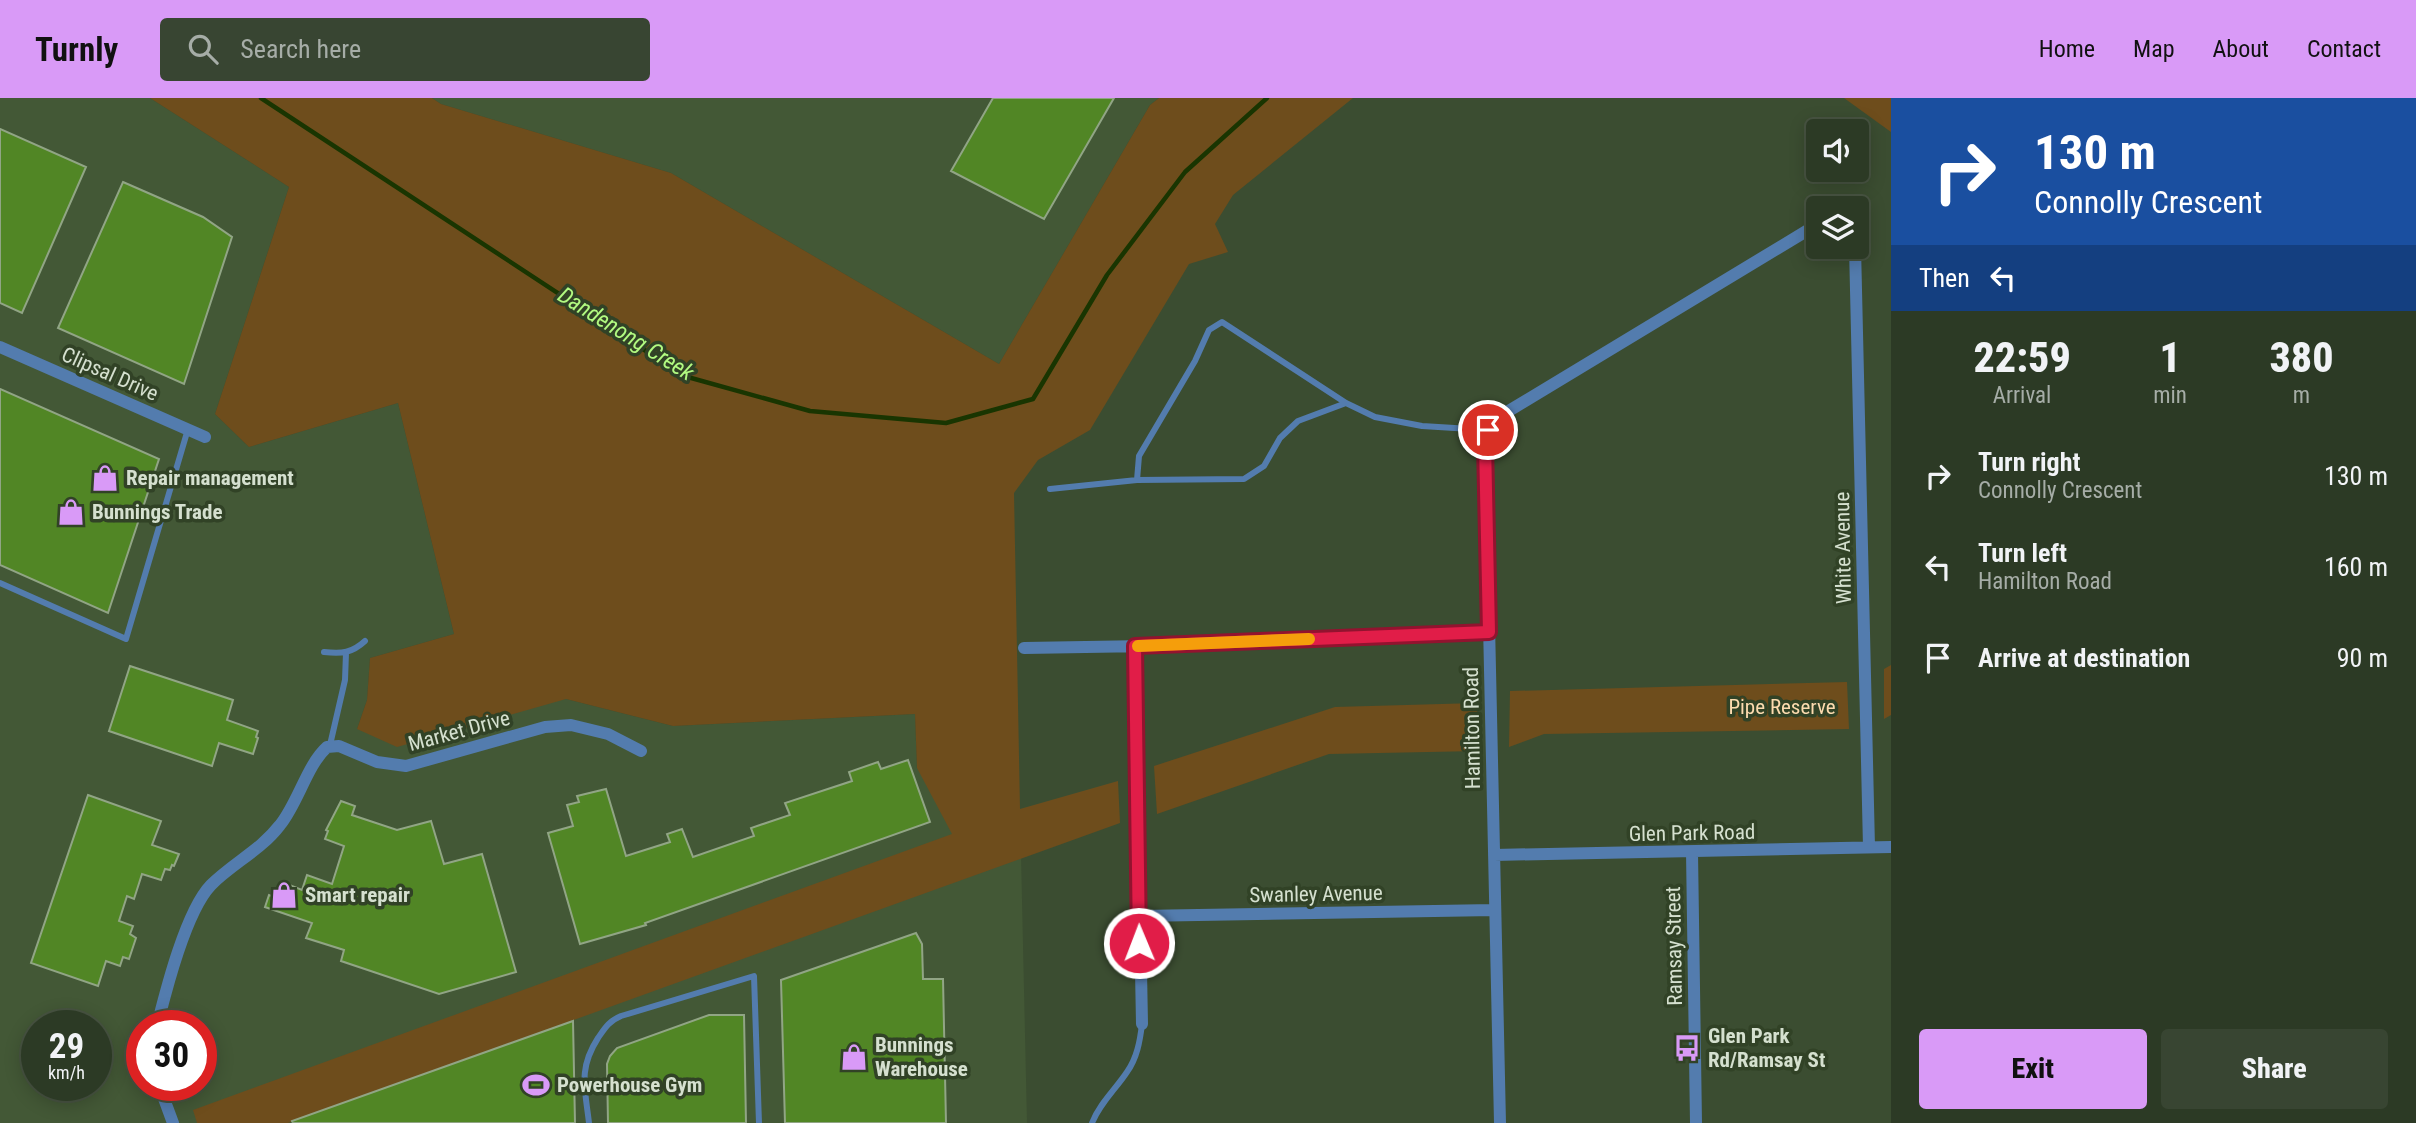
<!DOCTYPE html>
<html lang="en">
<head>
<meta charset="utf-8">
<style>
	body { margin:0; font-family:"Roboto Condensed",sans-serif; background:#384532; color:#f1f3f6; height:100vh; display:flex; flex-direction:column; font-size:26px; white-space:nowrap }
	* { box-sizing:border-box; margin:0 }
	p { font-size:23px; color:#a6ada7 }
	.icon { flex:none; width:38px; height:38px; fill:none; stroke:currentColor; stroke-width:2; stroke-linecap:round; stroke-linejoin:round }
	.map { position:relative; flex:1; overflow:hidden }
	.panel { display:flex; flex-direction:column; background:#2c3a25; width:525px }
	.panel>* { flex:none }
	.banner { background:#1a4fa0; color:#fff; overflow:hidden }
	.tools { position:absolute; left:1806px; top:21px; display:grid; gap:14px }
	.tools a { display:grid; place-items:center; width:63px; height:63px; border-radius:7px; background:#2c3a25; box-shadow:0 4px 18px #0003,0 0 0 2px #485442; font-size:35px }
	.speed { position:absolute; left:21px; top:912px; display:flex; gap:14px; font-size:35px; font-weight:700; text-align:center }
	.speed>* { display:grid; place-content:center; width:91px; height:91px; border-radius:50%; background:#2c3a25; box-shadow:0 4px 18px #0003,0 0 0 2px #485442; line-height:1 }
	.speed small { font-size:18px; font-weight:400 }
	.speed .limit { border:10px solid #d22; background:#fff; color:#111 }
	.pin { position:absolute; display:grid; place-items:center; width:60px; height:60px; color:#fff; margin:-30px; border:4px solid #fff; border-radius:50%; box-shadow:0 2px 7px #0007 }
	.me { position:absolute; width:77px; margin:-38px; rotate:359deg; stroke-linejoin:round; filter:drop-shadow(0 0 5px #0008) }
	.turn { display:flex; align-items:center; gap:24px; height:147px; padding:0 28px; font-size:32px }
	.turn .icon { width:91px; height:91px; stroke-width:2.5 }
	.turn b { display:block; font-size:49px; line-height:60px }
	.then { display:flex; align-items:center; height:66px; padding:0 28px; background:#0003; gap:14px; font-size:26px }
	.eta { display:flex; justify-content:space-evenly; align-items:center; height:119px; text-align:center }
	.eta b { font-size:42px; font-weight:800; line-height:49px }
	.primary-button { display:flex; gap:14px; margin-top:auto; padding:14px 28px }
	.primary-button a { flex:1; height:80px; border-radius:7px; background:#d99af7; color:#111; font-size:28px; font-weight:800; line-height:80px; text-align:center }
	.primary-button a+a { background:#384532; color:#f1f3f6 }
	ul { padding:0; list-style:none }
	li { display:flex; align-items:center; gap:21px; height:91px; padding:0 28px }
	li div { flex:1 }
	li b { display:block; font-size:26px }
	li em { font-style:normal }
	header { display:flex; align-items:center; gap:42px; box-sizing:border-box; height:98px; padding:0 35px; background:#d99af7; color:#111 }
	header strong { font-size:33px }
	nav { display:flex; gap:38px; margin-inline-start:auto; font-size:24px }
	.search { width:490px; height:63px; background:#384532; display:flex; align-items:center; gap:18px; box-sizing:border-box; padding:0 24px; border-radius:7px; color:#a6ada7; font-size:26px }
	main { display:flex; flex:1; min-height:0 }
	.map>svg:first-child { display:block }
	.built { fill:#435836; fill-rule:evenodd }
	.green { fill:#6e4d1c }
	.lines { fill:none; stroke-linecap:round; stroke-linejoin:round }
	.stream { stroke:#193501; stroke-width:4.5 }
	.building { fill:#518625; stroke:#91a585; stroke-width:2 }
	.service { stroke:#537cae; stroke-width:6 }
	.minor { stroke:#537cae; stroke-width:12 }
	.route-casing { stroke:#92132f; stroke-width:18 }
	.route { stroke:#e11d48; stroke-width:12 }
	.slow { stroke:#f59e0b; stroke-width:12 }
	.labels { text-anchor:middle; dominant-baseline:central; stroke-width:7; stroke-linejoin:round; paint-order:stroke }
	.street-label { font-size:21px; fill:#d5e0cf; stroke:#314226 }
	.poi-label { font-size:21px; font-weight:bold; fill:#d5e0cf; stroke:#314226; text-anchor:start }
	.park-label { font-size:21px; fill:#fcdbaf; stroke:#314226 }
	.water-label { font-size:23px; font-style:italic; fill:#b2fa81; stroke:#314226 }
</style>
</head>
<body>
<header>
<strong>Turnly</strong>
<div class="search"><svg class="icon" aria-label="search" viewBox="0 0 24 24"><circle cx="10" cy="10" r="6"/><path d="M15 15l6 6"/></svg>Search here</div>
<nav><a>Home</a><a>Map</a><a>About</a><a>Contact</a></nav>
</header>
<main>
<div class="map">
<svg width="1891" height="1025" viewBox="0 0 1891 1025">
	<rect width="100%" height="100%" fill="#3b4d31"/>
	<!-- built -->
	<path class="built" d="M0,0H150L289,89L215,316L249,349L398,305L454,536L370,560L367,602L357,631L566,601L673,628L915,616L917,670L1020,712L1027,1025H0ZM37,928H96V987H37ZM142,928H201V987H142Z
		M432,0H1159L1150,7L999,266L671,75L441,6Z"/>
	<!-- green -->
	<path class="green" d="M150,0H432L441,6L671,75L999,266L1150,7L1159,0H1353L1233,97L1215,126L1228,154L1189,166L1090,332L1038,362L1014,395L1020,711L1118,683L1120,725L288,1025H197L193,1012L952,736L917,670L915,616L673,628L566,601L397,649L357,631L367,602L370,560L454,536L398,305L249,349L215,316L289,89Z
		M1844,0H1891V34Z
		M1891,567V617L1884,621V571Z
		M1847,584L1849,631L1544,636L1509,649L1510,593Z
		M1477,605L1478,653L1329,656L1157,716L1154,668L1335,609Z"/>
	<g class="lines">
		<!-- stream -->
		<path class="stream" d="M261,0L684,278L810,313L946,325L1033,301L1107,177L1185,74L1267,0"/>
	</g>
	<!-- building -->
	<path class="building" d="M993,0H1114L1044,121L951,73Z
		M0,31L86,69L22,215L0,205Z
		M123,84L203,119L232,139L184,286L58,230Z
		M0,291L159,361L108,515L0,467Z
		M130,568L233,602L227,622L258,633L256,639L258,640L253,656L219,645L212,668L109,633Z
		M908,662L930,724L645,825L646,827L580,846L548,735L573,728L567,707L579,704L577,698L606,691L626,758L670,744L667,736L682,731L693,759L754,738L751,730L790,717L785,705L852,683L849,674L878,664L881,671Z
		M88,697L161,723L152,747L179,756L174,768L172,767L170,772L165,771L161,782L142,776L134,801L127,798L119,823L133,828L130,836L136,840L129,861L123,859L120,868L106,863L98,888L31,865Z
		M341,703L355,708L352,717L397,732L431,723L444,766L482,756L516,874L439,896L341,863L344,852L306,840L312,825L265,809L269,797L277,800L282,784L302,792L307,777L332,786L344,748L325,741L328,733L326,732Z
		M916,835L922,846L923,881H943L946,1025H785L781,882Z
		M709,917H744L746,1025H608L607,966L610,958L617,950Z
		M573,923L575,1025H293L292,1023Z"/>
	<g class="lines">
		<!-- service -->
		<path class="service" d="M1137,382L1244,381L1264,368L1280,340L1298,323L1346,305
			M1050,391L1137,382L1139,358L1195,263L1209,232L1222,224L1346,305L1375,319L1422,328L1487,332
			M0,485L126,541L188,331
			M324,554C342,556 352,555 365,543
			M330,647L345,582L346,555
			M589,1025C585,990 578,971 598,940C605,930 609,923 621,918L754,878L759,1025
			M1092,1025C1100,1005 1115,992 1127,974C1137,960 1140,943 1142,926"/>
		<!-- minor -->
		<path class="minor" d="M1855,149L1869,749
			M0,249L205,339
			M1135,548L1142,926
			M1024,550L1147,548L1488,534
			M1692,754L1696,1025
			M1494,757L1891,749
			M1139,818L1494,812
			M157,928C166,892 186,813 211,787C233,765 261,752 280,727C298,705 307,667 327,649L339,648L377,664L406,668L545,629L571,627L608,636L641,653
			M159,987L173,1025
			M1500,1025L1485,345L1487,332L1497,320L1818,126"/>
	</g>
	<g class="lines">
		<defs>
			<path id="route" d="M1139,845L1135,548L1489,534L1485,345L1488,332"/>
		</defs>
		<!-- route casing -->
		<use href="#route" class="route-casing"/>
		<!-- route -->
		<use href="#route" class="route"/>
		<!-- slow -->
		<path class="slow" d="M1138,548L1309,541"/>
	</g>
	<!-- icons -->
	<defs>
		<symbol id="shop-bare" viewBox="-9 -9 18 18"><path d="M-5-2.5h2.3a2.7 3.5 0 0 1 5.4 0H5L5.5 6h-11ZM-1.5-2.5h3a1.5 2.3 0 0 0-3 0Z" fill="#d99af7" stroke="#314226" stroke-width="2.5" paint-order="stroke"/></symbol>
		<symbol id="bus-bare" viewBox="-9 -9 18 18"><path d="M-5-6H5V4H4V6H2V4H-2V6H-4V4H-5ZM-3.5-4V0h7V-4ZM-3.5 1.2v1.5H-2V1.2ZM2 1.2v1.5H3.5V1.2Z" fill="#d99af7" stroke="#314226" stroke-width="2.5" paint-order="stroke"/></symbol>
		<symbol id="stadium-bare" viewBox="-9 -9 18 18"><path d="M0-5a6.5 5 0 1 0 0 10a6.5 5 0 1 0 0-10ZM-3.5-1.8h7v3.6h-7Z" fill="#d99af7" stroke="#314226" stroke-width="2.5" paint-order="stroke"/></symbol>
	</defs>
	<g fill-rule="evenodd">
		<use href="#shop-bare" x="86" y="361" width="38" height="38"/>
		<use href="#shop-bare" x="52" y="395" width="38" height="38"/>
		<use href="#shop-bare" x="265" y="778" width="38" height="38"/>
		<use href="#bus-bare" x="1668" y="931" width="38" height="38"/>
		<use href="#shop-bare" x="835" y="940" width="38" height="38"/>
		<use href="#stadium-bare" x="517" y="968" width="38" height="38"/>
	</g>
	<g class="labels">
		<!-- street labels -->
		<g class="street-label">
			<text transform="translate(110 276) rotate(24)">Clipsal Drive</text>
			<text transform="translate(1843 450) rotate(-91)">White Avenue</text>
			<text transform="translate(1472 630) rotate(-91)">Hamilton Road</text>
			<text transform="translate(459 633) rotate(-15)">Market Drive</text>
			<text transform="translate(1692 735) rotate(-1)">Glen Park Road</text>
			<text transform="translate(1316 796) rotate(-1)">Swanley Avenue</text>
			<text transform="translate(1674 848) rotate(-91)">Ramsay Street</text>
		</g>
		<!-- poi labels -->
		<g class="poi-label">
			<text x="126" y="380">Repair management</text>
			<text x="92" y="414">Bunnings Trade</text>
			<text x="305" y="797">Smart repair</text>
			<text x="1708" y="938">Glen Park<tspan x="1708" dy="24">Rd/Ramsay St</tspan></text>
			<text x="875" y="947">Bunnings<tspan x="875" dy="24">Warehouse</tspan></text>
			<text x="557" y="987">Powerhouse Gym</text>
		</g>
		<!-- park labels -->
		<g class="park-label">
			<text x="1782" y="609">Pipe Reserve</text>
		</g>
		<!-- water labels -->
		<g class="water-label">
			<text transform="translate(626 236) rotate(32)">Dandenong Creek</text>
		</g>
	</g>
</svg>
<div class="tools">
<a><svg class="icon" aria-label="sound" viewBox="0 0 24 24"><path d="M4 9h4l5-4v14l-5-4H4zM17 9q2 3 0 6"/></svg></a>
<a><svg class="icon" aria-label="layers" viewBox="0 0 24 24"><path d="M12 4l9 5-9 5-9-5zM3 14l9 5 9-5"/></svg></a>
</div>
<div class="speed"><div>29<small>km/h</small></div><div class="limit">30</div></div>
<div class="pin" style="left:1488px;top:332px;background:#d93025"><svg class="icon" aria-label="arrive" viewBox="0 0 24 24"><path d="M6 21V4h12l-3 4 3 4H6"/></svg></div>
<svg class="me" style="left:1139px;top:845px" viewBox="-20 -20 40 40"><circle r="17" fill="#e11d48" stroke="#fff" stroke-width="3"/><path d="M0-11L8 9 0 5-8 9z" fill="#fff"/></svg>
</div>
<section class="panel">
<div class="banner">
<div class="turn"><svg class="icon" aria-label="right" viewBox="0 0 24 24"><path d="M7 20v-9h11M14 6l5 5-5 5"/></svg><div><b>130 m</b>Connolly Crescent</div></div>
<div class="then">Then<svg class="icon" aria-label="left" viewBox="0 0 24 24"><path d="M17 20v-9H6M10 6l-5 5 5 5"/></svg></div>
</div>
<div class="eta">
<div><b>22:59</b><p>Arrival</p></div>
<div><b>1</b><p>min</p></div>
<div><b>380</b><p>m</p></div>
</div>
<ul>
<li><svg class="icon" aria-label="right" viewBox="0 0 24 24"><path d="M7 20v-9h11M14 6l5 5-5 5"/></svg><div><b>Turn right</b><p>Connolly Crescent</p></div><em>130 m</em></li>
<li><svg class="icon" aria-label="left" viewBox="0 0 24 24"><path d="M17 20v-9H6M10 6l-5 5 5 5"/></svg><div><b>Turn left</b><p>Hamilton Road</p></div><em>160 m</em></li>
<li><svg class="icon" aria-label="arrive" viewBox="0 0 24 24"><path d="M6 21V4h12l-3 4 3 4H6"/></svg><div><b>Arrive at destination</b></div><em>90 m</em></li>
</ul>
<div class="primary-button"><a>Exit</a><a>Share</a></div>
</section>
</main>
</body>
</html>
